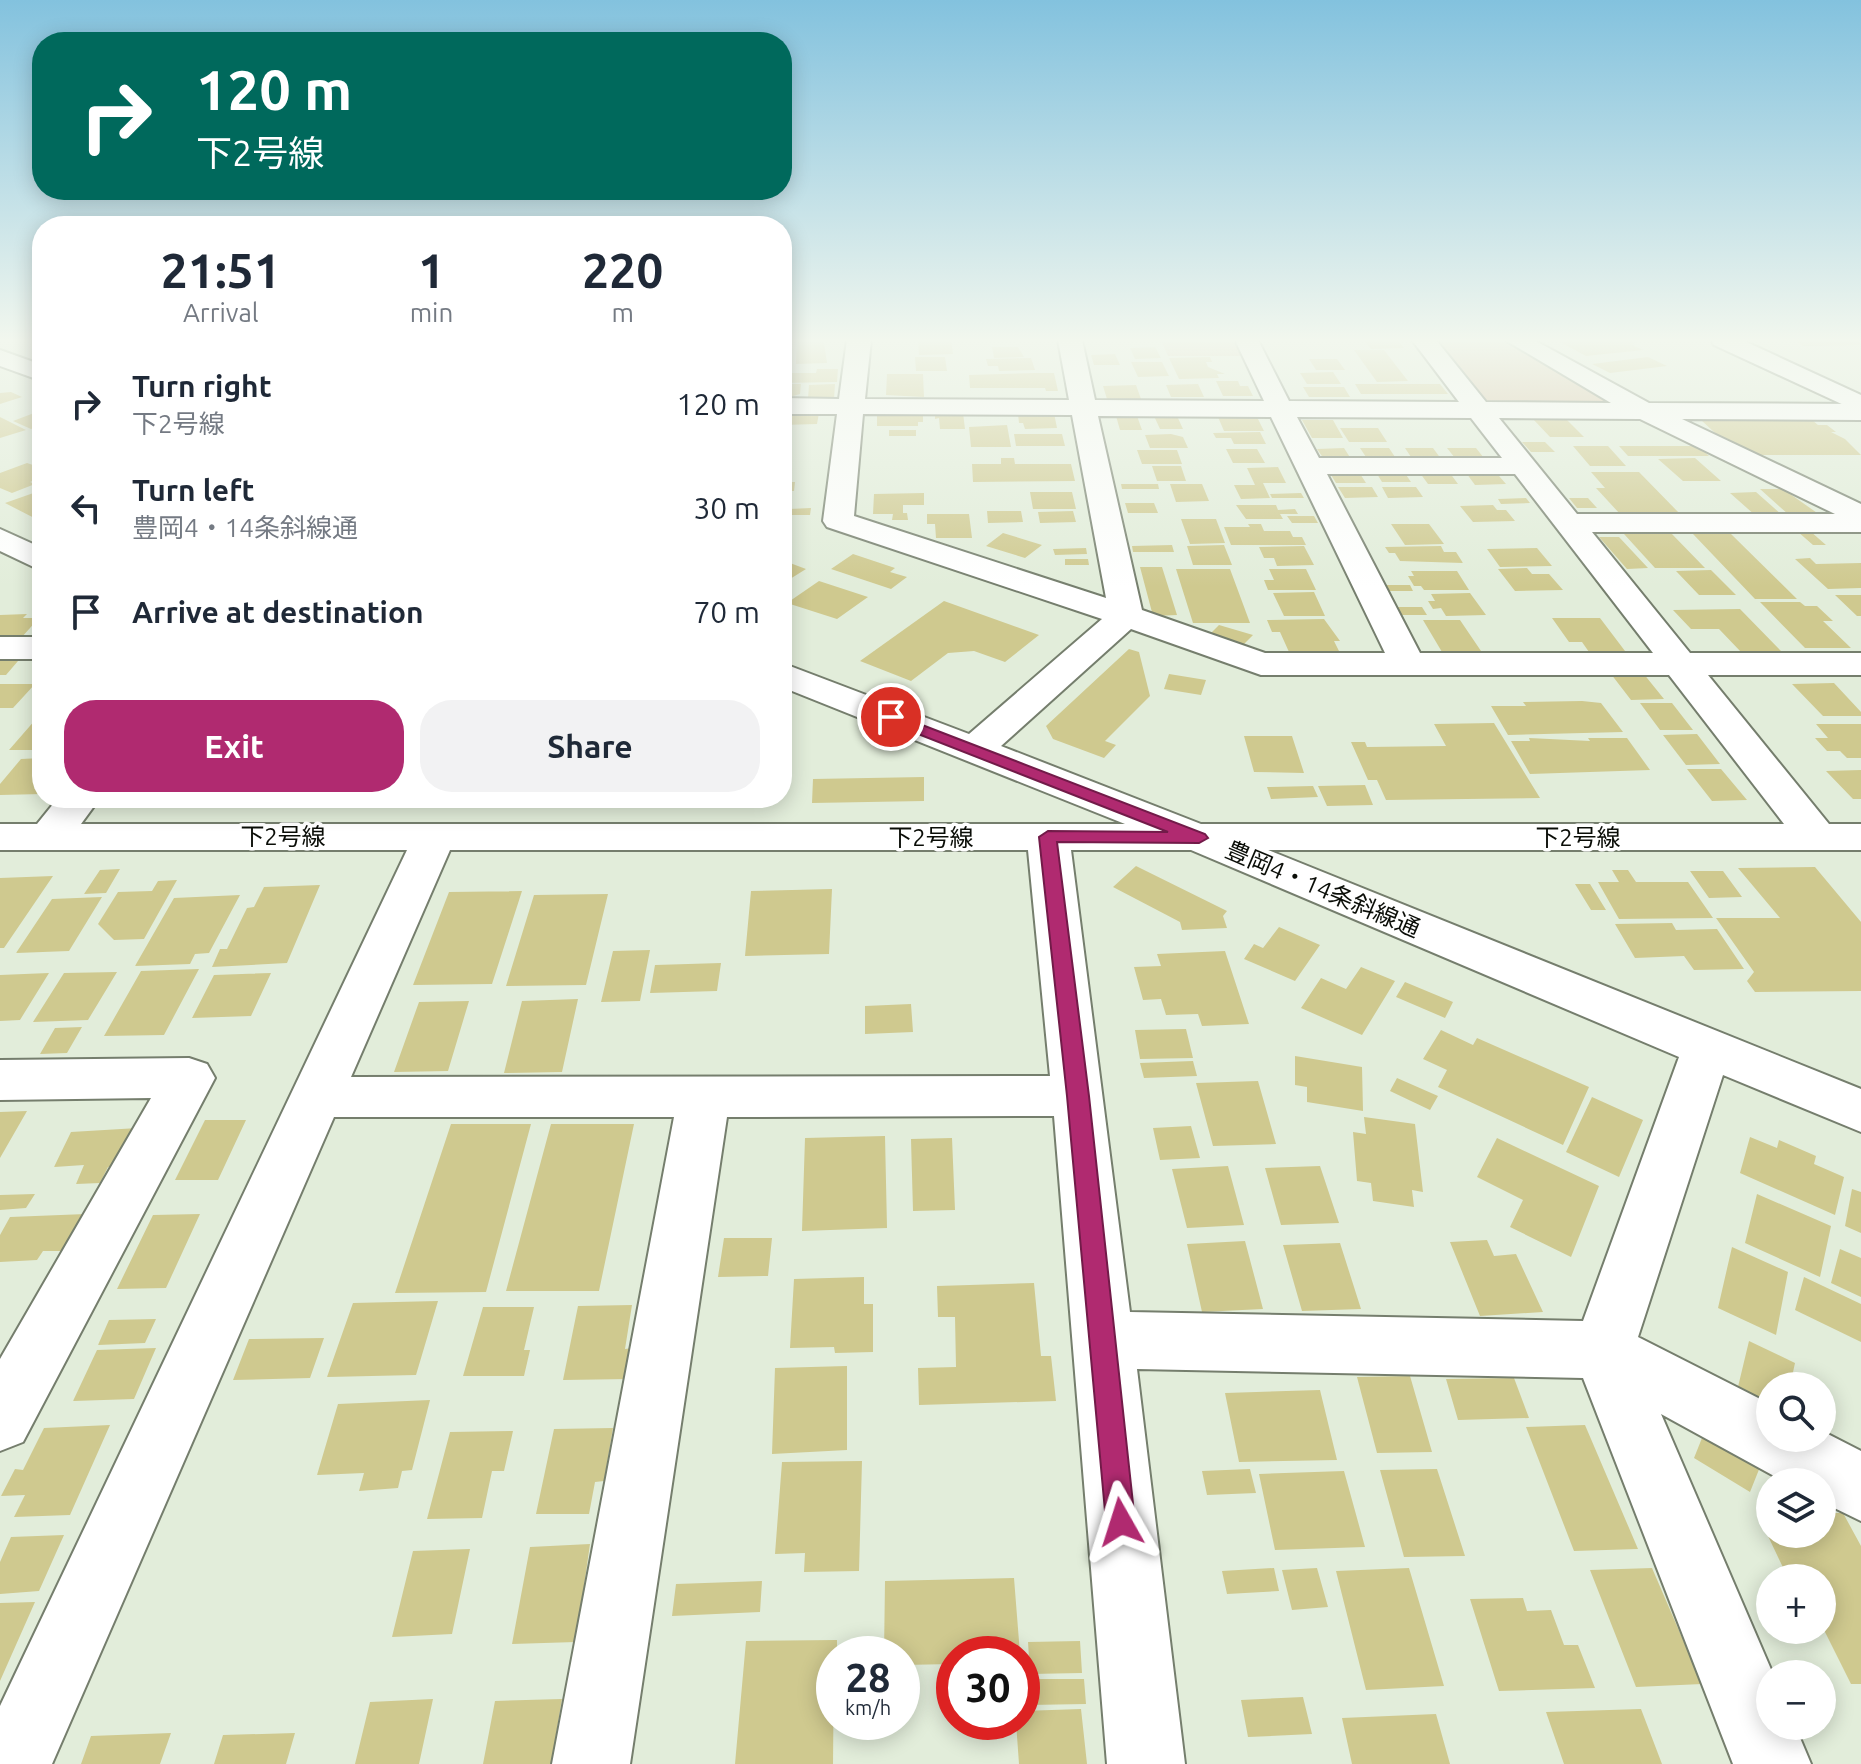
<!DOCTYPE html>
<html lang="en">
<head>
<meta charset="utf-8">
<style>
	body { margin:0; font-family:Ubuntu,"Noto Sans JP",sans-serif; background:#f2f2f3; color:#1f2937; height:100vh; display:flex; flex-direction:column; font-size:30px; white-space:nowrap }
	* { box-sizing:border-box; margin:0 }
	p { font-size:26px; color:#747a83 }
	.icon { flex:none; width:44px; height:44px; fill:none; stroke:currentColor; stroke-width:2; stroke-linecap:round; stroke-linejoin:round }
	.map { position:relative; flex:1; overflow:hidden }
	.drawer { position:absolute; left:32px; top:216px; width:760px; height:592px; display:flex; flex-direction:column; background:#fff; border-radius:32px; box-shadow:0 4px 20px #0003 }
	.drawer>* { flex:none }
	.hud { position:absolute; left:32px; top:32px; width:760px; height:168px; border-radius:32px; box-shadow:0 4px 20px #0003; background:#00695c; color:#fff; overflow:hidden }
	.fabs { position:absolute; left:1756px; top:1372px; display:grid; gap:16px }
	.fabs a { display:grid; place-items:center; width:80px; height:80px; border-radius:50%; background:#fff; box-shadow:0 4px 20px #0003; font-size:40px }
	.speed { position:absolute; left:816px; top:1636px; display:flex; gap:16px; font-size:40px; font-weight:700; text-align:center }
	.speed>* { display:grid; place-content:center; width:104px; height:104px; border-radius:50%; background:#fff; box-shadow:0 4px 20px #0003; line-height:1 }
	.speed small { font-size:20px; font-weight:400 }
	.speed .limit { border:12px solid #d22; background:#fff; color:#111 }
	.pin { position:absolute; display:grid; place-items:center; width:68px; height:68px; color:#fff; margin:-34px; border:4px solid #fff; border-radius:50%; box-shadow:0 2px 8px #0007 }
	.me { position:absolute; width:88px; margin:-44px; rotate:354deg; stroke-linejoin:round; filter:drop-shadow(0 0 6px #0008) }
	.turn { display:flex; align-items:center; gap:28px; height:168px; padding:0 32px; font-size:36px }
	.turn .icon { width:104px; height:104px; stroke-width:2.5 }
	.turn b { display:block; font-size:56px; line-height:68px }
	.eta { display:flex; justify-content:space-evenly; align-items:center; height:136px; text-align:center }
	.eta b { font-size:48px; font-weight:600; line-height:56px }
	.primary-button { display:flex; gap:16px; margin-top:auto; padding:16px 32px }
	.primary-button a { flex:1; height:92px; border-radius:32px; background:#b02a70; color:#fff; font-size:32px; font-weight:600; line-height:92px; text-align:center }
	.primary-button a+a { background:#f2f2f3; color:#1f2937 }
	ul { padding:0; list-style:none }
	li { display:flex; align-items:center; gap:24px; height:104px; padding:0 32px }
	li div { flex:1 }
	li b { display:block; font-size:30px }
	li em { font-style:normal }
	.map>svg:first-child { display:block }
	.green { fill:#d8c1a2 }
	.building { fill:#cfc98f }
	.lines { fill:none; stroke-linecap:round; stroke-linejoin:round }
	.minor-casing { stroke:#757e6d; stroke-width:4 }
	.major-casing { stroke:#757e6d; stroke-width:4 }
	.minor { fill:#fff; fill-rule:evenodd }
	.major { fill:#fff; fill-rule:evenodd }
	.route { fill:#b02a70; stroke:#721b49; stroke-width:2 }
	.labels { text-anchor:middle; dominant-baseline:central; stroke-width:7; stroke-linejoin:round; paint-order:stroke }
	.street-label { font-size:24px; fill:#0a0d07; stroke:#fff }
</style>
</head>
<body>
<div class="map">
<svg width="1861" height="1764" viewBox="0 0 1861 1764">
	<rect width="100%" height="100%" fill="#e2edda"/>
	<!-- green -->
	<path class="green" d="M1161,340H1233L1241,356H1168Z
		M1423,340H1516L1643,410L1479,409Z"/>
	<!-- building -->
	<path class="building" d="M797,340L824,343L827,363L796,364Z
		M918,340H951L953,354L919,355Z
		M1364,340H1398L1404,348L1371,349Z
		M1577,340H1631L1636,343L1631,344L1643,350L1586,356L1560,342Z
		M1796,340H1857L1861,345L1803,346Z
		M992,347H1018L1024,357L994,358Z
		M1155,347L1161,358L1135,359L1130,348Z
		M1354,350H1384L1408,381L1377,382Z
		M1115,354L1120,365H1094L1091,355Z
		M915,357H945L947,371H916Z
		M1210,357L1212,362H1206L1208,367L1225,374H1217L1219,378L1179,379L1169,358Z
		M1648,357L1667,366L1610,373L1592,364Z
		M1031,358L1035,370L999,371L998,366H988L986,359Z
		M1309,359H1337L1345,370H1316Z
		M1131,362H1162L1169,376L1138,377Z
		M817,369H838L837,382L782,383V373H816Z
		M1333,372L1341,384H1307L1300,373Z
		M1035,373H1054L1058,391H1046L1045,388H970L969,375Z
		M887,374H923L924,397L886,395Z
		M1216,381H1238L1240,386H1248L1253,396H1223Z
		M782,384H801L800,394L782,399Z
		M835,384L834,399H808L809,385Z
		M1198,384L1204,397H1171L1166,385Z
		M1355,384H1440L1448,394H1361Z
		M1136,385L1141,399H1107L1103,386Z
		M1303,387H1344L1350,397H1309Z
		M11,392L22,397L0,404V393Z
		M42,410V426L31,429L13,421Z
		M782,413H819L817,424L782,425Z
		M935,413H963L965,429H940L939,418L935,419Z
		M1054,413L1057,428L1025,429L1023,423H1019L1018,414Z
		M877,414H923V422H918V426H877Z
		M1116,416H1137L1142,430H1120Z
		M1154,416H1177L1183,429H1160Z
		M0,417L26,430L0,438Z
		M1218,417H1257L1264,431H1224Z
		M1533,419H1566L1584,437H1550Z
		M1302,420H1333L1343,438H1312Z
		M1701,420H1812L1818,425H1827L1836,432H1831L1845,439L1861,455H1755L1726,443Z
		M1007,425L1011,447H971L969,427Z
		M1340,428H1378L1387,442H1349Z
		M889,430H916V436H889Z
		M1260,432L1266,444H1234L1231,438H1216L1213,433Z
		M1014,434H1062L1065,446H1016Z
		M1171,434L1183,437L1188,448H1150L1145,435Z
		M1522,442H1545L1555,452H1531Z
		M1573,446H1608L1626,466H1590Z
		M1619,446H1699L1709,456H1628Z
		M1344,448L1353,462H1326L1317,449Z
		M1360,448H1389L1399,463H1370Z
		M1405,448H1433L1444,463H1415Z
		M1447,448H1476L1488,463H1459Z
		M1226,449H1257L1265,463H1233Z
		M1137,450H1177L1182,464H1142Z
		M1001,458H1014L1015,464H1071L1075,481L973,482L972,464H1001Z
		M1695,458L1721,481H1683L1658,459Z
		M27,463L42,468V472L33,476L40,478L30,482L35,484L12,493L0,488V473Z
		M1152,466H1181L1186,481H1157Z
		M1278,467L1286,483H1263L1270,498L1241,499L1234,485H1255L1247,468Z
		M1357,469L1366,483H1336L1328,470Z
		M1374,469H1402L1411,482H1382Z
		M1417,469H1447L1458,484H1428Z
		M1493,469L1506,484L1475,485L1464,470Z
		M1591,472H1639L1680,514H1620L1596,488H1605Z
		M782,482H795L794,491H788L784,518Z
		M1121,484H1158L1159,489H1122Z
		M1170,484H1202L1209,501L1176,502Z
		M1338,487H1372L1378,497L1345,498Z
		M1382,487H1416L1423,497L1388,498Z
		M1760,489H1783L1820,515H1789Z
		M42,490V522L5,503Z
		M1030,492H1072L1076,509H1033Z
		M1756,492L1782,515L1756,516L1730,493Z
		M924,493V505H903V513H907L908,520H892L893,514H873L874,494Z
		M1301,493L1304,498H1272L1270,494Z
		M1526,498L1530,503L1501,504L1498,499Z
		M1569,498H1588L1597,508H1577Z
		M1125,503H1154L1158,513H1128Z
		M1236,505H1276L1278,510L1295,509L1298,514H1280L1283,519H1246Z
		M1493,505L1497,510H1506L1515,521L1473,522L1460,506Z
		M811,508L810,515H789V509Z
		M987,511H1021L1023,522L988,523Z
		M1073,511L1076,522L1040,523L1038,512Z
		M927,514H969L972,538H936L935,524H927Z
		M1287,516H1314L1318,523H1292Z
		M1181,519H1216L1225,543L1190,544Z
		M1248,524H1261L1264,531H1290L1293,537H1302L1306,545H1231L1224,527H1250Z
		M1391,524H1429L1444,544L1405,545Z
		M1797,531H1810L1826,545H1813Z
		M1003,533L1042,545L1025,558L986,546Z
		M1671,533L1705,568H1655L1624,534Z
		M1693,534H1731L1797,599H1755Z
		M1599,537H1619L1648,568L1627,569Z
		M1172,545L1174,552H1133L1132,546Z
		M1224,545L1232,565H1193L1187,546Z
		M1304,546L1314,565L1277,566L1274,558H1264L1259,547Z
		M1441,546L1444,552H1456L1463,563L1400,561L1395,553H1389L1385,547Z
		M1086,548L1087,554L1055,555L1053,549Z
		M1537,548L1552,566L1500,567L1487,549Z
		M853,554L895,568L890,572L907,577L891,589L831,569Z
		M1810,558L1816,564L1861,563V588L1828,589L1795,559Z
		M1065,559H1088L1089,565H1065Z
		M782,560L806,569L782,584Z
		M1140,567H1162L1177,615L1153,616Z
		M1527,568L1532,574H1549L1563,590L1515,591L1498,569Z
		M1176,569H1230L1250,623H1193Z
		M1269,569H1306L1316,590H1268L1264,580H1274Z
		M1711,570L1736,595H1699L1676,571Z
		M1411,571H1457L1469,590H1424L1421,586H1414L1408,576H1414Z
		M819,581L868,597L837,619L787,603Z
		M1384,585H1410L1413,591H1388Z
		M1314,592L1325,616H1284L1273,593Z
		M1470,593L1486,615L1446,616L1441,608L1433,609L1428,601H1435L1431,594Z
		M1835,595H1861V616H1857Z
		M944,601L1039,635L1005,662L974,651L948,653L911,681L860,661Z
		M1760,602H1800L1805,606H1817L1833,621H1823L1851,648H1805Z
		M1395,607H1422L1427,615H1400Z
		M1740,609L1781,651L1741,652L1719,629H1691L1673,610Z
		M27,614L23,618H39L21,638L0,639V615Z
		M1552,618H1600L1625,651L1589,652L1582,642H1569Z
		M1324,619L1340,641H1334L1339,651L1289,652L1280,632H1272L1267,620Z
		M1423,620H1460L1481,651L1442,652Z
		M1219,625L1253,635L1243,645L1209,635Z
		M1129,649L1139,652L1150,696L1105,741L1116,745L1104,758L1053,739L1046,726Z
		M0,661H18L6,675H0Z
		M1643,673L1664,699L1631,700L1611,674Z
		M1169,674L1206,680L1201,695L1164,689Z
		M1834,683L1861,712V716H1823L1792,684Z
		M0,684H35L13,708H0Z
		M1582,701L1601,703L1623,732L1508,735L1491,706H1526L1523,702Z
		M1640,703H1672L1693,730H1660Z
		M42,718V750H9L36,719Z
		M1494,723L1540,798L1386,800L1377,780H1368L1351,742H1365L1367,747L1446,746L1434,724Z
		M1816,724H1861V758H1847L1840,751H1827L1815,738H1828Z
		M1697,734L1720,764L1686,765L1663,735Z
		M1244,736H1292L1304,773L1254,772Z
		M1529,738L1590,741L1588,738H1627L1650,770L1530,774L1511,741H1530Z
		M42,758V794L0,795V784L21,759Z
		M1687,769H1721L1747,800L1712,801Z
		M1861,770V799H1853L1826,771Z
		M924,777V801L812,803L813,779Z
		M1365,785L1373,805L1327,806L1318,786Z
		M1313,786L1318,797L1271,799L1267,787Z
		M1136,866L1227,911L1223,916L1227,928L1182,930L1180,922L1113,887Z
		M1815,867L1861,922V991L1755,992L1747,981L1754,972L1716,918H1780L1738,868Z
		M120,869L106,893L84,894L100,870Z
		M1612,870H1628L1636,882H1688L1713,918L1619,919L1598,882H1619Z
		M1690,871H1723L1742,897L1709,898Z
		M53,876L4,948H0V878Z
		M177,880L144,939L114,940L98,924L118,892L152,891L158,881Z
		M1575,884H1590L1606,910H1591Z
		M320,885L287,963L212,967L220,949H227L247,908L254,907L264,887Z
		M832,889L829,954L745,956L751,891Z
		M522,891L492,984L413,985L449,892Z
		M608,894L586,985L506,986L534,895Z
		M240,895L209,953L195,954L190,964L135,966L174,898Z
		M102,897L69,951L16,953L52,899Z
		M1672,923L1676,930L1717,929L1744,969L1694,970L1684,956L1635,958L1615,924Z
		M1279,927L1320,945L1295,981L1244,959L1254,944L1263,948Z
		M650,950L640,1001L601,1002L613,951Z
		M1225,951L1249,1024L1202,1026L1198,1014L1166,1015L1161,999L1143,1000L1134,967L1161,966L1157,954Z
		M721,963L717,991L650,993L655,965Z
		M1361,967L1395,981L1362,1035L1301,1008L1321,978L1346,989Z
		M199,969L164,1035L104,1036L141,971Z
		M117,972L88,1020L33,1022L64,973Z
		M49,973L20,1020L0,1021V975Z
		M271,973L251,1016L192,1018L214,975Z
		M1405,982L1453,1002L1445,1018L1396,997Z
		M578,999L562,1072L504,1073L522,1001Z
		M469,1001L448,1071L394,1072L419,1002Z
		M911,1004L913,1032L865,1034V1006Z
		M82,1027L67,1053L40,1054L55,1028Z
		M1186,1029L1193,1058L1140,1059L1135,1030Z
		M1441,1030L1473,1045L1477,1038L1589,1087L1563,1145L1438,1087L1447,1070L1423,1059Z
		M1295,1056L1362,1067L1363,1111L1307,1102V1087L1295,1085Z
		M1193,1061L1197,1076L1144,1078L1140,1063Z
		M1397,1078L1438,1096L1430,1110L1390,1091Z
		M1258,1081L1276,1144L1213,1146L1196,1083Z
		M1592,1097L1643,1120L1619,1177L1566,1152Z
		M27,1111L0,1158V1112Z
		M1364,1117L1415,1124L1423,1192L1412,1190L1414,1207L1373,1201L1371,1183L1357,1181L1353,1132L1366,1134Z
		M205,1120H246L218,1180H175Z
		M451,1124H531L486,1292L395,1293Z
		M551,1124H634L599,1291H506Z
		M1191,1126L1200,1158L1160,1160L1153,1128Z
		M138,1128L121,1166L108,1167L100,1183L76,1184L84,1165L54,1167L71,1132Z
		M885,1136L887,1228L802,1231L805,1138Z
		M1750,1137L1777,1148L1779,1140L1816,1156L1814,1164L1844,1177L1835,1215L1740,1173Z
		M952,1138L955,1210L913,1211L911,1139Z
		M1497,1138L1599,1186L1571,1257L1510,1227L1523,1200L1477,1177Z
		M1228,1166L1244,1225L1187,1228L1172,1169Z
		M1320,1166L1339,1223L1281,1225L1265,1168Z
		M1852,1189L1861,1192V1233L1845,1226Z
		M35,1194L26,1208L0,1210V1195Z
		M1757,1194L1831,1226L1820,1277L1745,1243Z
		M86,1214L67,1251H43L37,1260L0,1262V1235L10,1217Z
		M200,1214L166,1288L117,1289L153,1215Z
		M724,1238H772L768,1276L718,1277Z
		M1487,1240L1494,1256L1516,1254L1543,1312L1480,1316L1450,1242Z
		M1245,1241L1263,1309L1202,1312L1187,1244Z
		M1340,1243L1361,1309L1302,1311L1283,1245Z
		M1732,1247L1788,1272L1776,1335L1718,1308Z
		M1840,1249L1861,1258V1297L1831,1283Z
		M864,1277V1304H873V1352L835,1353L834,1347L790,1348L794,1279Z
		M1804,1277L1861,1304V1342L1795,1310Z
		M1034,1283L1041,1356H1051L1056,1401L919,1405L918,1368L956,1367L955,1317H938L937,1286Z
		M438,1301L416,1375L327,1377L353,1303Z
		M632,1305L625,1349L633,1348L629,1379L563,1380L578,1306Z
		M483,1307H534L524,1350H530L524,1376H463Z
		M156,1319L145,1343L98,1345L109,1320Z
		M324,1338L310,1378L233,1380L249,1339Z
		M1749,1341L1795,1363L1790,1386H1770V1407L1737,1391Z
		M156,1348L134,1399L73,1401L97,1350Z
		M847,1366V1450L772,1454L775,1368Z
		M1410,1376L1432,1452L1377,1453L1357,1377Z
		M1514,1378L1529,1418L1458,1420L1446,1379Z
		M1320,1390L1337,1460L1239,1462L1225,1393Z
		M430,1400L412,1470L402,1471L398,1488L359,1491L364,1473L317,1475L338,1404Z
		M110,1425L70,1515L14,1517L25,1495L1,1496L15,1469L23,1470L44,1428Z
		M1585,1425L1638,1549L1574,1551L1526,1427Z
		M613,1428L604,1481L595,1482L589,1514H536L554,1429Z
		M513,1431L504,1471H492L482,1518L427,1519L450,1432Z
		M1704,1433L1760,1467L1750,1492L1694,1458Z
		M862,1461L859,1571L804,1572L805,1553L775,1554L782,1462Z
		M1250,1469L1256,1493L1207,1495L1202,1471Z
		M1437,1469L1465,1556L1404,1557L1380,1470Z
		M1344,1471L1365,1547L1275,1550L1259,1474Z
		M1822,1513H1843L1861,1546V1684H1851L1822,1626V1578H1788L1758,1515H1770V1534H1822Z
		M64,1535L39,1591L0,1594V1562L11,1537Z
		M590,1544L576,1642L512,1644L530,1547Z
		M470,1549L452,1634L392,1637L413,1551Z
		M1274,1568L1279,1591L1227,1594L1222,1571Z
		M1317,1568L1328,1607L1292,1610L1282,1570Z
		M1409,1568L1444,1686L1366,1690L1336,1571Z
		M1652,1568L1702,1684L1636,1687L1590,1570Z
		M1014,1578L1020,1654H954V1664L902,1665V1654H884L885,1581Z
		M762,1581L760,1612L672,1616L676,1584Z
		M1523,1598L1527,1611L1551,1610L1564,1645H1578L1595,1688L1499,1691L1470,1599Z
		M35,1602L0,1681V1603Z
		M837,1640V1654H834L833,1764H735L746,1641Z
		M1080,1641L1082,1673L1030,1674L1028,1642Z
		M1028,1679H1084L1086,1704L1029,1705Z
		M1303,1697L1312,1734L1248,1737L1241,1700Z
		M433,1699L419,1764H355L370,1702Z
		M562,1699L551,1764H483L495,1701Z
		M1081,1709L1087,1764H1019L1016,1722H1022V1711Z
		M1641,1709L1662,1764H1564L1546,1712Z
		M1436,1714L1450,1764H1352L1342,1718Z
		M171,1733L160,1764H81L91,1736Z
		M295,1733L286,1764H214L223,1735Z"/>
	<g class="lines">
		<defs>
			<path id="minor" d="M847,340H871L865,399L1069,400L1058,340H1082L1095,400L1264,401L1235,340H1258L1289,401L1459,402L1412,340H1436L1486,402L1611,403L1505,340H1534L1649,403L1861,404V420L1682,419L1861,504V532H1592L1690,653H1861V675H1708L1829,824H1861V850H1268L1861,1089V1132L1723,1075L1638,1337L1770,1404V1438H1822V1431L1861,1451V1521L1822,1502V1482H1785L1661,1414L1773,1674H1770V1726H1795L1811,1764H1733L1583,1378L1137,1369L1185,1764H1107L1054,1116L727,1117L630,1764H552L674,1117H334L52,1764H0V1706L407,850H0V824H37L58,798H100L81,824H1125L782,687V663L969,734L1102,619L827,527L823,521L837,414H782V398L839,399ZM863,414L1072,415L1106,598L854,516ZM1098,416L1271,417L1385,653H1265L1142,610ZM1297,417L1471,418L1502,458H1319ZM1499,418L1640,419L1835,514H1577ZM1327,474H1515L1653,653H1420ZM1131,629L1261,675H1669L1784,824H1201L1001,746ZM450,850H1028L1050,1076L351,1077ZM1071,850H1191L1679,1057L1583,1321L1130,1312Z
				M0,350L42,365V381L0,366Z
				M0,529L42,548V571L0,551Z
				M0,637H42V659H0Z
				M189,1058L207,1064L215,1078L23,1442L0,1451V1359L151,1098L0,1100V1060Z"/>
			<path id="major" d="M1711,340H1742L1861,395V413L1714,345Z"/>
		</defs>
		<!-- minor casing -->
		<use href="#minor" class="minor-casing"/>
		<!-- major casing -->
		<use href="#major" class="major-casing"/>
		<!-- minor -->
		<use href="#minor" class="minor"/>
		<!-- major -->
		<use href="#major" class="major"/>
	</g>
	<!-- sky -->
	<linearGradient id="sky" x2="0" y2="1"><stop stop-color="#83c2de"/><stop offset="0.58" stop-color="#f2f7ee"/><stop offset="1" stop-color="#f2f7ee" stop-opacity="0"/></linearGradient>
	<rect width="1861" height="587" fill="url(#sky)"/>
	<!-- route -->
	<path class="route" d="M891,713L1205,834L1208,838L1199,843L1057,842L1089,1096L1135,1522L1131,1532L1121,1536L1111,1532L1106,1522L1067,1096L1039,837L1048,831L1168,832L885,721V714Z"/>
	<g class="labels">
		<!-- street labels -->
		<g class="street-label">
			<text x="283" y="836">下2号線</text>
			<text x="931" y="837">下2号線</text>
			<text x="1578" y="837">下2号線</text>
			<text transform="translate(1323 889) rotate(23)">豊岡4・14条斜線通</text>
		</g>
	</g>
</svg>
<div class="fabs">
<a><svg class="icon" aria-label="search" viewBox="0 0 24 24"><circle cx="10" cy="10" r="6"/><path d="M15 15l6 6"/></svg></a>
<a><svg class="icon" aria-label="layers" viewBox="0 0 24 24"><path d="M12 4l9 5-9 5-9-5zM3 14l9 5 9-5"/></svg></a>
<a>+</a>
<a>−</a>
</div>
<div class="speed"><div>28<small>km/h</small></div><div class="limit">30</div></div>
<div class="pin" style="left:891px;top:717px;background:#d93025"><svg class="icon" aria-label="arrive" viewBox="0 0 24 24"><path d="M6 21V4h12l-3 4 3 4H6"/></svg></div>
<svg class="me" style="left:1121px;top:1522px" viewBox="-20 -20 40 40"><path d="M0-17L14 15 0 8-14 15z" fill="#b02a70" stroke="#fff" stroke-width="4"/></svg>
<div class="hud">
<div class="turn"><svg class="icon" aria-label="right" viewBox="0 0 24 24"><path d="M7 20v-9h11M14 6l5 5-5 5"/></svg><div><b>120 m</b>下2号線</div></div>
</div>
<section class="drawer">
<div class="eta">
<div><b>21:51</b><p>Arrival</p></div>
<div><b>1</b><p>min</p></div>
<div><b>220</b><p>m</p></div>
</div>
<ul>
<li><svg class="icon" aria-label="right" viewBox="0 0 24 24"><path d="M7 20v-9h11M14 6l5 5-5 5"/></svg><div><b>Turn right</b><p>下2号線</p></div><em>120 m</em></li>
<li><svg class="icon" aria-label="left" viewBox="0 0 24 24"><path d="M17 20v-9H6M10 6l-5 5 5 5"/></svg><div><b>Turn left</b><p>豊岡4・14条斜線通</p></div><em>30 m</em></li>
<li><svg class="icon" aria-label="arrive" viewBox="0 0 24 24"><path d="M6 21V4h12l-3 4 3 4H6"/></svg><div><b>Arrive at destination</b></div><em>70 m</em></li>
</ul>
<div class="primary-button"><a>Exit</a><a>Share</a></div>
</section>
</div>
</body>
</html>
